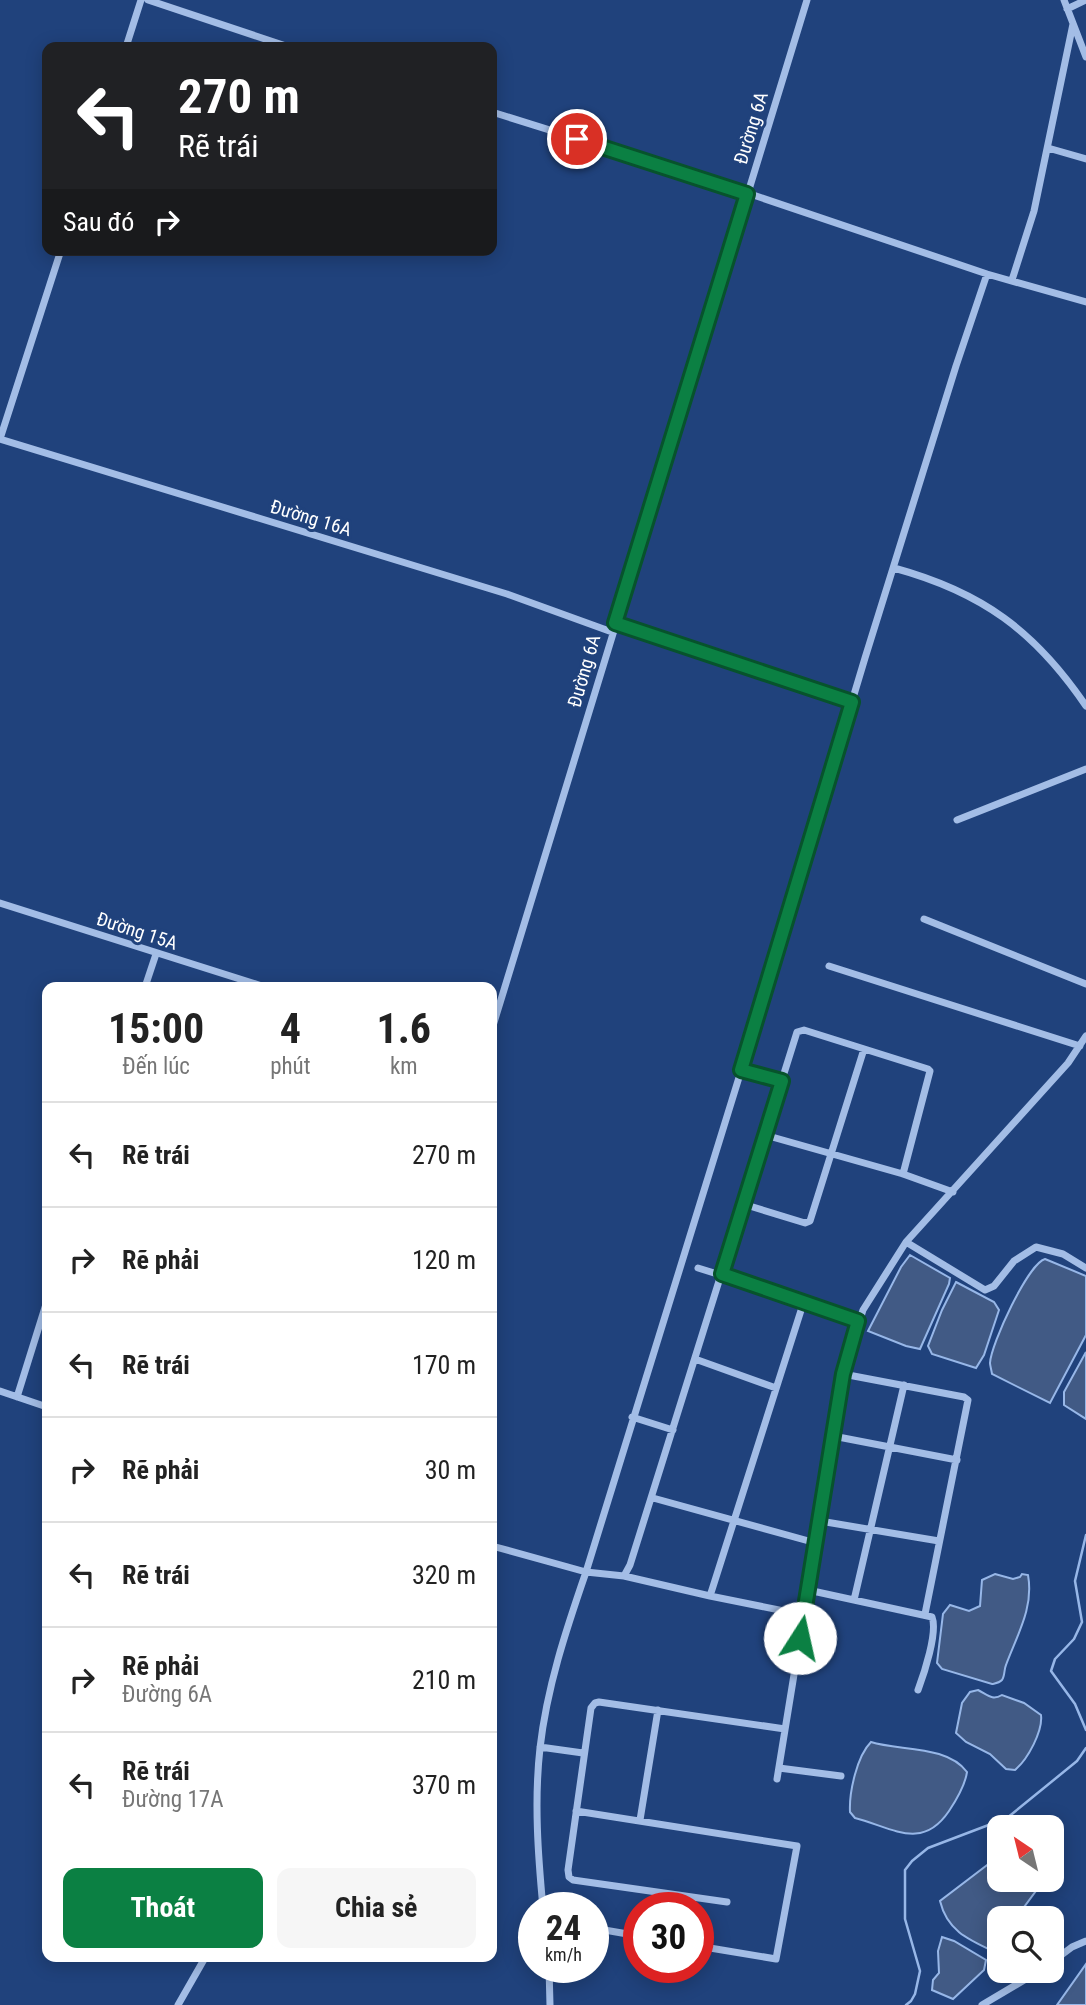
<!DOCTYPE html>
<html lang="vi">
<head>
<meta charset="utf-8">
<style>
	body { margin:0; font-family:"Roboto Condensed",sans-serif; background:#f6f6f6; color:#222; height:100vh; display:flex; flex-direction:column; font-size:26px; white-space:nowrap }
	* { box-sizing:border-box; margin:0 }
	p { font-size:23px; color:#767676 }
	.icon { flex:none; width:38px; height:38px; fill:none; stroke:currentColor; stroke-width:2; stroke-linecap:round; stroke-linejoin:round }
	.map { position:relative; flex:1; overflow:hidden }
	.drawer { position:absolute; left:42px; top:982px; width:455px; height:980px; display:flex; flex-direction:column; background:#fff; border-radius:14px; box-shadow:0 4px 18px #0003 }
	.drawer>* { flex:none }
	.hud { position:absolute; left:42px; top:42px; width:455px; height:214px; border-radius:14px; box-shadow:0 4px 18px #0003; background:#202124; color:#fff; overflow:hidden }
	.needle { width:46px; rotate:325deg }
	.controls { position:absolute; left:987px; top:1815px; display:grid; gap:14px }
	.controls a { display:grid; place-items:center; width:77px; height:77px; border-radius:14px; background:#fff; box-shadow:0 4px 18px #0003; font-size:35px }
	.speed { position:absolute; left:518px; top:1892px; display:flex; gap:14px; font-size:35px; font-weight:700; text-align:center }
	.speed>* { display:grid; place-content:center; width:91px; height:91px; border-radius:50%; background:#fff; box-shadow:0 4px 18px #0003; line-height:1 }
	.speed small { font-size:18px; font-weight:400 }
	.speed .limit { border:10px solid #d22; background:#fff; color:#111 }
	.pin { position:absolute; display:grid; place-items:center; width:60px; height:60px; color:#fff; margin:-30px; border:4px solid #fff; border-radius:50%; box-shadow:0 2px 7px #0007 }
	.me { position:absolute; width:77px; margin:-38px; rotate:10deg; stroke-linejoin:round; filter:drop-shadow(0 0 5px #0008) }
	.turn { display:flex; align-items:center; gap:24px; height:147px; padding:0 21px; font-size:32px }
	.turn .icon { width:91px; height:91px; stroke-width:2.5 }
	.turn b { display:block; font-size:49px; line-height:60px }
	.then { display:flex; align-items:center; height:66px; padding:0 21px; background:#0003; gap:14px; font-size:26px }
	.eta { display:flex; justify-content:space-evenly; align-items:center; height:119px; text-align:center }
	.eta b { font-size:42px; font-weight:700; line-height:49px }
	.primary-button { display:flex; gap:14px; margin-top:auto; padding:14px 21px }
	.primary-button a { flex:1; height:80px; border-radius:14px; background:#0b8043; color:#fff; font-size:28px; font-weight:700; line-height:80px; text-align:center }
	.primary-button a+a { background:#f6f6f6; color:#222 }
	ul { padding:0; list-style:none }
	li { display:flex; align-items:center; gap:21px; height:105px; padding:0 21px; border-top:2px solid #e0e0e0 }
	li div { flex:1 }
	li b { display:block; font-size:26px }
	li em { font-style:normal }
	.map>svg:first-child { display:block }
	.water { fill:#415a85; stroke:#97b7e8; stroke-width:2 }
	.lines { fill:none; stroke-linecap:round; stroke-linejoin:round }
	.stream { stroke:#97b7e8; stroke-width:2.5 }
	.minor { stroke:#a3bde6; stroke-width:7 }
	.route-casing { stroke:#07532c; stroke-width:18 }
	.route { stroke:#0b8043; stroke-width:12 }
	.labels { text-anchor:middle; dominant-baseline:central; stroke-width:6; stroke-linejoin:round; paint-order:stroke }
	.street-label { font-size:19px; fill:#fff; stroke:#20427c }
</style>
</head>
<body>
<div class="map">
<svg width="1086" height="2005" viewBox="0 0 1086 2005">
	<rect width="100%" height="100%" fill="#20427c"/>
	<!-- water -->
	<path class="water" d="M910,1255L950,1278L949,1284L920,1349L906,1346L868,1331L901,1267Z
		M1045,1259L1086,1276V1335L1050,1403L992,1374C992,1373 990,1365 990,1363C991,1344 1028,1264 1045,1259Z
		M956,1282L994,1302L999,1310L984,1355L976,1368L932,1354L928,1346L942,1310Z
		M1086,1352V1419L1064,1405V1392Z
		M995,1574L1013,1579L1020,1577L1022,1574L1028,1575C1034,1608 1017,1635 1006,1665C1004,1669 1005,1676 1002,1680C999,1683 997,1683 992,1684L942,1669L937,1663L943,1614L950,1605L969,1611L980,1606L982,1580Z
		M978,1690C988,1695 992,1701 1002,1695L1024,1703L1041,1715C1043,1731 1028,1759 1015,1770L1006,1769L990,1754L966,1742L956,1733L962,1703L970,1692Z
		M871,1742C899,1751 947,1745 967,1772C965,1786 957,1799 949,1811C922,1851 893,1828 855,1818L850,1812C849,1792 857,1756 871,1742Z
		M999,1856V1880H1044L1016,1918H999V1942L993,1951C967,1939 947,1930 940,1901Z
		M942,1937L954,1941L986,1960L984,1970L953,1999L932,1990L933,1980L939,1973L938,1951Z
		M1086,1964V2005H1057Z"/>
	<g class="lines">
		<!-- stream -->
		<path class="stream" d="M1086,1535L1075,1581L1082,1622L1074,1639L1055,1659L1051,1671L1075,1704L1086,1730
			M906,2005L911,2001L915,1994L920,1971L905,1919V1870L912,1861L928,1848L1007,1818L1077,1761L1086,1748"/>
		<!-- minor -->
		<path class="minor" d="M148,0L289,47
			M1064,0L1086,57
			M1067,9L1086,0
			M126,47L141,0
			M492,112L700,177L987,274L1086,302
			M1048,148L1086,159
			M1012,280L1034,211L1073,24
			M0,439L507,594L612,632
			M0,439L61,250
			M894,568C982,592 1035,631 1086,706
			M615,623L852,702
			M957,820L1086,769
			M0,903L265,987
			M924,919L1086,984
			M829,966L1080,1046
			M145,987L156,954
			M492,1029L807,0
			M741,1071L782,1081
			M765,1135L903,1174L953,1192
			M743,1204L805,1223L810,1221L864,1049
			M906,1242L985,1290L994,1286L1014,1261L1036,1247L1063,1254L1086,1268
			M698,1268L804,1301L858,1321
			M695,1359L776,1388
			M843,1374L964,1397L968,1400L925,1614
			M0,1391L47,1407
			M17,1397L47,1301
			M632,1417L673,1430
			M833,1436L957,1460
			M653,1498L816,1543
			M820,1521L939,1541
			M492,1546L586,1572L624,1576L630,1565L797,1032L804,1030L928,1069L930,1071L903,1174
			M624,1576L710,1596
			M808,1590L932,1617C938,1632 924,1674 918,1690
			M854,1600L904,1385
			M804,1615L710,1596L804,1301
			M540,1747L583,1753
			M779,1768L841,1776
			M777,1779L843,1374L863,1310L906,1242L1068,1063L1086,1036
			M576,1811L797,1846L776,1959L698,1946
			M640,1820L658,1710
			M727,1902L573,1880L569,1877L568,1870L591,1708L595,1703L599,1702L785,1729
			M543,1908C538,1855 534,1801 540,1748C547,1687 566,1630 586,1572L741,1071L865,658L956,366L987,274
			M593,1928L639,1936
			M1052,1962L1072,1947L1086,1941
			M549,1967L550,2005
			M178,2005L206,1956
			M982,2005L1041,1970"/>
	</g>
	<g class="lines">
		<defs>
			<path id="route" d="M577,139L747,194L615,623L852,702L741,1070L782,1081L722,1274L858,1321L843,1374L800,1638"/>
		</defs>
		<!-- route casing -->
		<use href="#route" class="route-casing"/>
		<!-- route -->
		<use href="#route" class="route"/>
	</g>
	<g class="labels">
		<!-- street labels -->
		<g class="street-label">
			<text transform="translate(751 128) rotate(-73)">Đường 6A</text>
			<text transform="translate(311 518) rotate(17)">Đường 16A</text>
			<text transform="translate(584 671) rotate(-74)">Đường 6A</text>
			<text transform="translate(137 931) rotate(18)">Đường 15A</text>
		</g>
	</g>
</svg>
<div class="controls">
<a><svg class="needle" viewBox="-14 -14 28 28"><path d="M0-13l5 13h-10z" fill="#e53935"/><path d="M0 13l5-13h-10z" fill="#767676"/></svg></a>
<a><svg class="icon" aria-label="search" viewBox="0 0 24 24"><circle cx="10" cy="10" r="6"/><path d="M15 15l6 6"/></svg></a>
</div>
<div class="speed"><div>24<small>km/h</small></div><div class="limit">30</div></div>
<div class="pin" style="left:577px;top:139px;background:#d93025"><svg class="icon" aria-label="arrive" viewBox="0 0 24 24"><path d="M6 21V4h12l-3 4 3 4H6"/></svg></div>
<svg class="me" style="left:800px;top:1638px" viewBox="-20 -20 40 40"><circle r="19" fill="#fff"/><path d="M0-13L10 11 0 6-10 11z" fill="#0b8043"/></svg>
<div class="hud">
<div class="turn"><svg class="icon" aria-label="left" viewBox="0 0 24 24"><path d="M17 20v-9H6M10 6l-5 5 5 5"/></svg><div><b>270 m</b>Rẽ trái</div></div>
<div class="then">Sau đó<svg class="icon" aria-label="right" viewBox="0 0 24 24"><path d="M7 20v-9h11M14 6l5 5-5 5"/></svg></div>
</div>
<section class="drawer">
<div class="eta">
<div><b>15:00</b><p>Đến lúc</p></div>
<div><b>4</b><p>phút</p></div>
<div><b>1.6</b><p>km</p></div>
</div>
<ul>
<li><svg class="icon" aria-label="left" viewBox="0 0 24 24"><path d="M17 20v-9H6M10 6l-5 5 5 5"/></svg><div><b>Rẽ trái</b></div><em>270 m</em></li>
<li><svg class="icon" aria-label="right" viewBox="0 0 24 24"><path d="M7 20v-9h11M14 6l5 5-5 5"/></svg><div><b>Rẽ phải</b></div><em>120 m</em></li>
<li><svg class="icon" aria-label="left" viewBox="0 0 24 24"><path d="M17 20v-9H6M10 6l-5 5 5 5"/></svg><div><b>Rẽ trái</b></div><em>170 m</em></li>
<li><svg class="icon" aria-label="right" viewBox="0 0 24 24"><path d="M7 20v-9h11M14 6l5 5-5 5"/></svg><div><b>Rẽ phải</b></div><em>30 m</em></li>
<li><svg class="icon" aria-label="left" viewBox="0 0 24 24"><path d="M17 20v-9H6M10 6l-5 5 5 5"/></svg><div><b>Rẽ trái</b></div><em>320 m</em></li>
<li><svg class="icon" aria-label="right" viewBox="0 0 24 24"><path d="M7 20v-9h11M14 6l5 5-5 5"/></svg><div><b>Rẽ phải</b><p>Đường 6A</p></div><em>210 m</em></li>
<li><svg class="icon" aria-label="left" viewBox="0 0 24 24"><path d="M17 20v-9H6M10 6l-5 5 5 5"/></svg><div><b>Rẽ trái</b><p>Đường 17A</p></div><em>370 m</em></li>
</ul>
<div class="primary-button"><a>Thoát</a><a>Chia sẻ</a></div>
</section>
</div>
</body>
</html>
